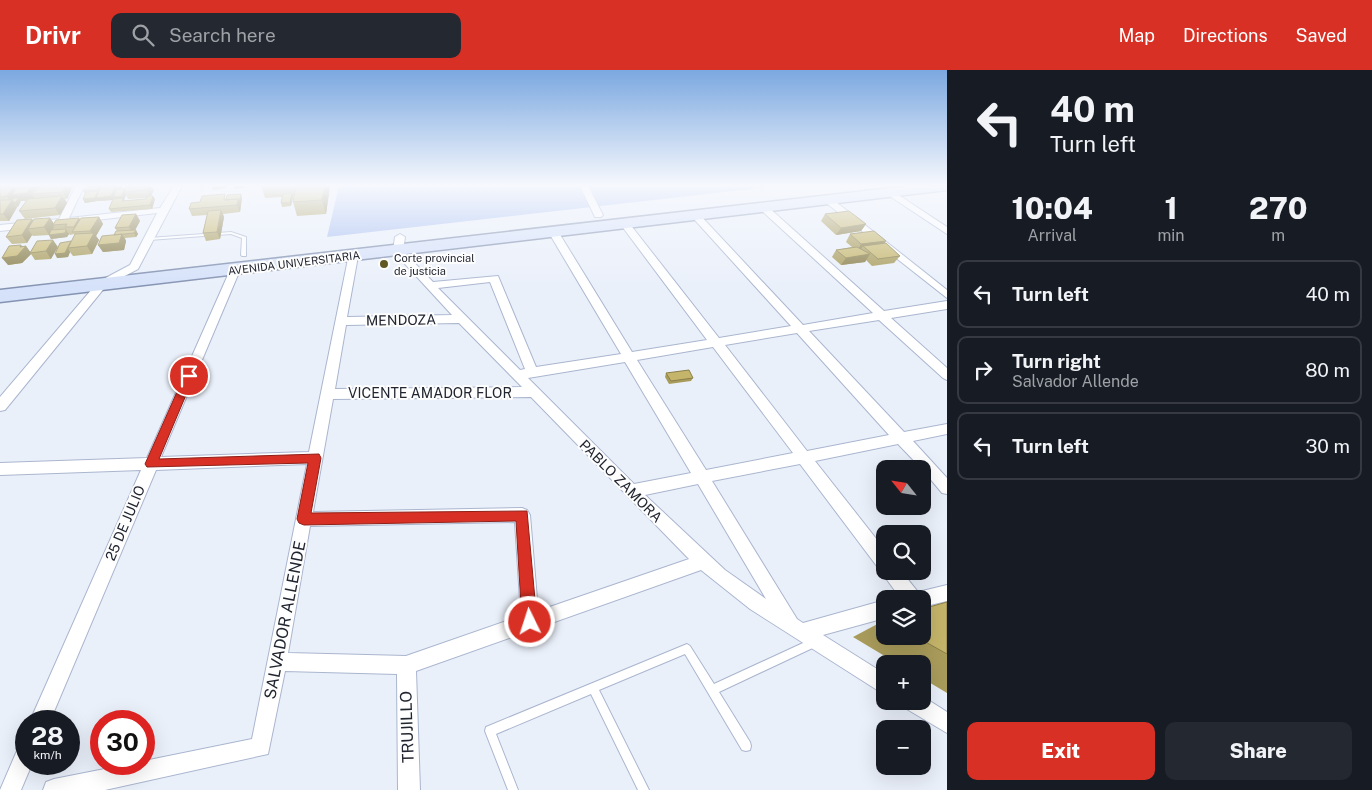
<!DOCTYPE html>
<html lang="en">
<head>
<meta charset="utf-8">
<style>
	body { margin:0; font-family:"Public Sans",sans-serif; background:#242831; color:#f1f3f6; height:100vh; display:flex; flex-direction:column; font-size:19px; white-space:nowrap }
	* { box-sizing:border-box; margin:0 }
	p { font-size:16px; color:#9ea1a6 }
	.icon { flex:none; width:28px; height:28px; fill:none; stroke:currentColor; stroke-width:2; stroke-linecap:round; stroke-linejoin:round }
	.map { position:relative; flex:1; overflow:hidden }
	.details { display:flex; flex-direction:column; background:#171b24; width:425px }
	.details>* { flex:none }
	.hud { background:#171b24; color:#f1f3f6; overflow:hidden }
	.needle { width:32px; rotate:300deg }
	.buttons { position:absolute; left:876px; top:390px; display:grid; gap:10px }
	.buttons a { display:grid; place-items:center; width:55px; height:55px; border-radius:10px; background:#171b24; box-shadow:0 5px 20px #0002; font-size:25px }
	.speed { position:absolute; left:15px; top:640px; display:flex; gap:10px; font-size:25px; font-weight:700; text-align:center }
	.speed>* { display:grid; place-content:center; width:65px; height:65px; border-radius:50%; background:#171b24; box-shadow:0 5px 20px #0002; line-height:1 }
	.speed small { font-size:12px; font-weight:400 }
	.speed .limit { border:8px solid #d22; background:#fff; color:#111 }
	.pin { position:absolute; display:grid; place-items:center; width:42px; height:42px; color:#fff; margin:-21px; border:2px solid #fff; border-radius:50%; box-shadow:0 1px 5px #0007 }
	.me { position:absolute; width:55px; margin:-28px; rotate:356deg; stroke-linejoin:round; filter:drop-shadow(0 0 4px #0008) }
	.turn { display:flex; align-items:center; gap:18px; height:105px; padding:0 20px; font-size:22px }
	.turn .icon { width:65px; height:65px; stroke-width:2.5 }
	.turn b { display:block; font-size:35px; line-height:42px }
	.eta { display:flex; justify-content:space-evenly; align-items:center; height:85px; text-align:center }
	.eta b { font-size:30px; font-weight:800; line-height:35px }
	.action { display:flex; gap:10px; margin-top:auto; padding:10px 20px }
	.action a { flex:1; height:58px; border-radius:10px; background:#d93025; color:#fff; font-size:20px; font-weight:800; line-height:58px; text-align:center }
	.action a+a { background:#242831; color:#f1f3f6 }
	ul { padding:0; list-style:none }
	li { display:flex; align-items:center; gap:15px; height:68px; margin:0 10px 8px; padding:0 10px; border:2px solid #363941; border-radius:10px }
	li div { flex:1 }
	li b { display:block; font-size:19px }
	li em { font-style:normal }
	header { display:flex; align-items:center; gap:30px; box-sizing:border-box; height:70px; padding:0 25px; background:#d93025; color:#fff }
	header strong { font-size:24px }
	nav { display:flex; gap:28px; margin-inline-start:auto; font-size:18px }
	.search { width:350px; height:45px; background:#242831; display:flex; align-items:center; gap:12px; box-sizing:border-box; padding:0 18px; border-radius:10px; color:#9ea1a6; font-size:19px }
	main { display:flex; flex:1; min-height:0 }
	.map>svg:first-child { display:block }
	.green { fill:#aac1f1 }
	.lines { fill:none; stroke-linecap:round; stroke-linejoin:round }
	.lane-casing { stroke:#aab6cf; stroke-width:2 }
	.street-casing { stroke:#aab6cf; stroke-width:2 }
	.primary-casing { stroke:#8493b1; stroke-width:3 }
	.lane { fill:#fff; fill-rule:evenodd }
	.street { fill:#fff; fill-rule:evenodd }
	.primary { fill:#d6e2fa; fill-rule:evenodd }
	.wall { fill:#a99c5b; fill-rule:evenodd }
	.shaded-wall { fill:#8a7f4a }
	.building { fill:#c5b56a; stroke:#8a7f4a }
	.route { fill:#d93025; stroke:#8d1f18 }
	.poi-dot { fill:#625824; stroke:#fdfdfd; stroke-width:2 }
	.labels { text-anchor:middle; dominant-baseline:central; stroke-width:4; stroke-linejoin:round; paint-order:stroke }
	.far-poi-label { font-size:11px; fill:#21252f; stroke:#fdfdfd; text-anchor:start }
	.far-street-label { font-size:11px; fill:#21252f; stroke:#fdfdfd }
	.street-label { font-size:14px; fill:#21252f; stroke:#fdfdfd }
	.near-street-label { font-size:16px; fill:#21252f; stroke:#fdfdfd }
</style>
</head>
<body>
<header>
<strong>Drivr</strong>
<div class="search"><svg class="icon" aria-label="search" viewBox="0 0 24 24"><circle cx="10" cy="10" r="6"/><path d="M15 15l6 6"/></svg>Search here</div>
<nav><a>Map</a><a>Directions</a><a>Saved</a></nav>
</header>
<main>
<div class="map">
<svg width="947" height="720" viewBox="0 0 947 720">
	<rect width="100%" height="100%" fill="#eaf0fa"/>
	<!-- green -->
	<path class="green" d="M339,116H777L327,167Z"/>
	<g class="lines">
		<defs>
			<path id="lane" d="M231,162L246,167V186H242L241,185L242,168L231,164L149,170L147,169L149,168Z
				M816,567L819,569L821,572L819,575L719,622L750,672L751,676L750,680L746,681L742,680L685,584L599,620L649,720H638L591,624L496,664L518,720H508L485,661L486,657L687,574L690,576L714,614Z"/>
			<path id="street" d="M76,116H84L69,148L160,138L174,116H182L138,199L106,216L5,340L0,341V327L98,212L130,195L157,143L0,161V155L59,149Z
				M580,116H588L603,145L601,147H595Z
				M891,120L947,157V164L888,125L887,123Z
				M825,128H831L947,220V228L825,132Z
				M761,136H767L884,241L947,231V239L891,248L947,298V310L943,308L879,250L809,261L904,362L947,354V364L913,371L947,408V424L942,423L922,399L898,374L815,391L885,480V501H901L918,522L947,515V531L922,537V529H901L885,507L883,500L879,499L800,394L712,411L797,549L803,553L885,530V548L823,565L885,604V625L750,539L701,500L416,601L420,720H398L397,604L285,601L268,684L105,720H43L46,712L54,709L130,694H144V691L252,669L307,394L156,400L50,651H30L141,400L0,405V393L147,388L231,198H239L240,200L161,387L309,382L349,184H357L358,186L347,247L452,245L393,181L395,167L400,164L405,167L403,181L433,212L498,206L536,297L621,284L549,163L554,160L559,163L632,282L707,270L621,155L626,152L629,153L719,268L791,256L693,148L691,146L696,143L699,144L803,255L873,243L761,140ZM490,212L525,299L520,300L438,218ZM459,253L522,317L335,319L346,255ZM797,263L889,365L807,381L725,275ZM713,277L793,383L706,400L637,290ZM625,292L691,403L634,414L528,308ZM531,327L689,489L538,541L530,445L527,440L522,438L313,442L333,329ZM698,414L766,529L725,500L645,425ZM515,452L521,546L406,586L288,583L310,456Z
				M922,626L947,642V663L905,638L902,631H922Z
				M26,673V694H32L21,720H0L19,676Z"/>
			<path id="primary" d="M909,116H947V120L0,232V220Z"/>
		</defs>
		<!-- lane casing -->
		<use href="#lane" class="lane-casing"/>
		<!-- street casing -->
		<use href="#street" class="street-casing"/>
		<!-- primary casing -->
		<use href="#primary" class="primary-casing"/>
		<!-- lane -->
		<use href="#lane" class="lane"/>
		<!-- street -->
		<use href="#street" class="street"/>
		<!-- primary -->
		<use href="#primary" class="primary"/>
	</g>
	<!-- wall -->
	<path class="wall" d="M0,116L16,118L73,116L67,129H65L67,133L60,145L25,149L19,141L26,131H21L9,151H0Z
		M119,116H122V119L124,118L125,120H154L151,126L155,129L152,139L111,142L109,139L113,130L98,131V130L97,131L85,133L83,129L85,124L83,121ZM126,125L128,129L146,128V129L124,131V130Z
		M261,116H330L326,144L297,146L293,132L294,126H293L291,136L282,137L281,133L282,127L265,128Z
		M227,128H242L240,142L223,144L224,147L220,169L206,171L203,163L207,145L192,146L189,139Z
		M136,144L140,151L135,160L138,164L136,167L125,168L126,171L124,180L103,182L98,175L114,165L117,161L115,158Z
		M825,144L866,154L861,161L836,165L821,151Z
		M99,147L103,154L96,166L99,170L92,184L73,186L70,182L68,187L57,188L71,172L75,166L74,164L70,165L69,164L67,167L51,169L49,165L33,166L32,165L27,173L12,174L6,167L33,151L50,148L54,154L79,148L80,150Z
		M850,164L884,174L900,186L894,193L872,196L866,190L865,192L841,195L832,187L836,180L852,177L846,172Z
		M53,170L51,189L35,190L31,184L22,193L8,195L22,176H26L30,182Z
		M666,303L693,308L691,311L669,314L665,307Z
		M947,532V623L922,608V594H898L853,567L885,550V566H922Z"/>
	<!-- shaded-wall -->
	<path class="shaded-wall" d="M14,116L19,123L31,116H36L33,118L36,122L31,124L34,127L32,130L21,131L18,137L13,131L17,137L9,151L3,144L11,132L7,126Z
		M65,116H73L67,129L63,122Z
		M94,116H107L114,119L119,116H122L121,122L124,118L126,122H124L126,125L124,130L125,132L116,131L114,127L113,130L98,131V130L97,131L85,133L83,129L98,121Z
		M149,116H151L154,120L150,128L147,120Z
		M199,116H227L226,118L213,120L212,116L199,117Z
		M234,116H246V117L235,119Z
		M325,116H330L326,144L322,130Z
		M292,123L293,127L291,136L290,133Z
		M241,124L242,128L240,142L237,135L238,129Z
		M62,126L67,133L60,145L55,138Z
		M153,126L155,129L152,139L150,135Z
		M221,140L224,147L220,169L217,162Z
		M136,144L140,151L133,164L129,157Z
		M99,147L103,154L96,166L99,170L92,184L87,176L93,165L90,161Z
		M50,148L55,155H53L54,157L49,165L44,157Z
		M79,148L84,155L78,162L74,157Z
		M32,149L37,156L28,159L32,165L27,173L22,165Z
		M866,154L861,161L836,165L841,158Z
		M66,160L69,164L67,167L51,169L49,165Z
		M136,160L138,164L136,167L134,163Z
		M122,164L126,171L124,180L103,182L98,175Z
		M53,170L58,177L51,189L46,181Z
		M71,171L68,178L70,182L68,187L57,188L55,184Z
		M886,171L881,178L863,176L860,181H857L861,174Z
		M21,175L24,178L26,176L31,183H30L31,184L22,193L8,195L2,188L20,177Z
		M870,184L865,192L841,195L846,188Z"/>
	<!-- building -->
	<path class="building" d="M0,116H14L7,126L0,127Z
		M18,116H31L27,123L12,125Z
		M34,116H65L63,122L31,124L40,117L33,118Z
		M89,116H100L97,120L83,121Z
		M101,116H119V118L114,119L111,126L96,128Z
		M127,116H149L147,120L124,122Z
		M296,116H325L322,130L293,132Z
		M124,118L122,126L114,127L116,120Z
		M98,121L95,128L83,129L86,122Z
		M292,123L290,133H281L283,124Z
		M225,124L224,130L238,129L237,135L189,139L191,133L200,132L202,126Z
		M241,124L239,132L238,129L226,130L227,125Z
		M62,126L55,138L19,141L28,129Z
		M147,126H153L150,135L109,139L113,129L123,128L122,131L146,129Z
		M14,128H19L15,133L12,130Z
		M0,130H12L3,144H0Z
		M221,140L217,162L203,163L208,141Z
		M849,141L866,154L841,158L825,144Z
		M136,144L129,157L115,158L122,145Z
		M99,147L90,161L72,162L81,148Z
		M50,148L44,157L28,159L34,149Z
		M79,148L74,157H65L67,154L53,155L56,150Z
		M32,149L22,165L6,167L17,150Z
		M66,159V160L65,163L49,165L51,160Z
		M136,160L134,163L114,165L116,161Z
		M874,161L886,171L861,174L850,164Z
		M94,163L87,176L68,178L75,164Z
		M122,164L119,173L98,175L102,166Z
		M53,170L46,181L30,183L37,171Z
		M71,171L65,183L55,184L60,173Z
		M886,173L900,186L878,189L863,176Z
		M21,175L20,177L26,176L17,186L2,188L9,176Z
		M857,177L870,184L846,188L836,180Z
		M689,300L693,308L671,311L666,303Z
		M947,532V584L915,566H922V539Z"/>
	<!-- sky -->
	<linearGradient id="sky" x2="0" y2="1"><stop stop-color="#7ba8e0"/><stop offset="0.53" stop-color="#f6f8fd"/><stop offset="1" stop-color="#f6f8fd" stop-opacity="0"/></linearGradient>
	<rect width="947" height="217" fill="url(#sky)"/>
	<!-- route -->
	<path class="route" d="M189,302L194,306L159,389L319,384L321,388L311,443L527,441L537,552L535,557L530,559L524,557L522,552L516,451L304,455L299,453L297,449L308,393L147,397L145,394L184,306Z"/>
	<!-- markers -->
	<circle class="poi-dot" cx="384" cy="194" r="5"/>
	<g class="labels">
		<!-- far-poi labels -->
		<g class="far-poi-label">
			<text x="394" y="188">Corte provincial<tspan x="394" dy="13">de justicia</tspan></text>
		</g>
		<!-- far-street labels -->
		<g class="far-street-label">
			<text transform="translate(294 193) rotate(-7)">AVENIDA UNIVERSITARIA</text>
		</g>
		<!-- street labels -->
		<g class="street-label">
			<text transform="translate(401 250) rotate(-1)">MENDOZA</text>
			<text x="430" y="323">VICENTE AMADOR FLOR</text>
			<text transform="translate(621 411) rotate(45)">PABLO ZAMORA</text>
			<text transform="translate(125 453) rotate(-67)">25 DE JULIO</text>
		</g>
		<!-- near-street labels -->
		<g class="near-street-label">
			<text transform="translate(285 550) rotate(-79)">SALVADOR ALLENDE</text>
			<text transform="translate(407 657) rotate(-92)">TRUJILLO</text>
		</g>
	</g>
</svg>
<div class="buttons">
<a><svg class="needle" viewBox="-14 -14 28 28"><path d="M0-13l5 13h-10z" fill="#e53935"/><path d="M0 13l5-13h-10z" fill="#9ea1a6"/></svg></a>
<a><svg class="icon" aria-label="search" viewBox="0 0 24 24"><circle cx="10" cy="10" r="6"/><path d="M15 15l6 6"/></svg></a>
<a><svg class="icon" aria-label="layers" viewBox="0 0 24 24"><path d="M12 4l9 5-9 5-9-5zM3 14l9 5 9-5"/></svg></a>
<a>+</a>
<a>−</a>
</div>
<div class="speed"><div>28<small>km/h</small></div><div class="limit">30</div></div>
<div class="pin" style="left:189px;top:306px;background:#d93025"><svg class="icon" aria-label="arrive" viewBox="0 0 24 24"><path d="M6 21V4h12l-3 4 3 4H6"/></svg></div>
<svg class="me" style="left:530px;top:552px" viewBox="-20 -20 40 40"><circle r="17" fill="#d93025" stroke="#fff" stroke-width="3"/><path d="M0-11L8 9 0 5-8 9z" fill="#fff"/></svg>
</div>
<section class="details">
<div class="hud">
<div class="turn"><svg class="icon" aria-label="left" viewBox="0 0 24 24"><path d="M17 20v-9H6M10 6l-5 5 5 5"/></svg><div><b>40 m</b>Turn left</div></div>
</div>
<div class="eta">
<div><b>10:04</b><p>Arrival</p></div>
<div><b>1</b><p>min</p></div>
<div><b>270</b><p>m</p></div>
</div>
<ul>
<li><svg class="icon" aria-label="left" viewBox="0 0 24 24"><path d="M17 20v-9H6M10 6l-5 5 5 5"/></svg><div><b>Turn left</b></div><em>40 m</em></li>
<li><svg class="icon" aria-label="right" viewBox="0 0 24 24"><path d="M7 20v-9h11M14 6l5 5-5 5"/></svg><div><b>Turn right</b><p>Salvador Allende</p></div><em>80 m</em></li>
<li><svg class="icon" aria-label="left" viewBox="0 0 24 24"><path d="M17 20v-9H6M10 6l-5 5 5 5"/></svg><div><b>Turn left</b></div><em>30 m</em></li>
</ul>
<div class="action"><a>Exit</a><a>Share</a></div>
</section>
</main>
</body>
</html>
